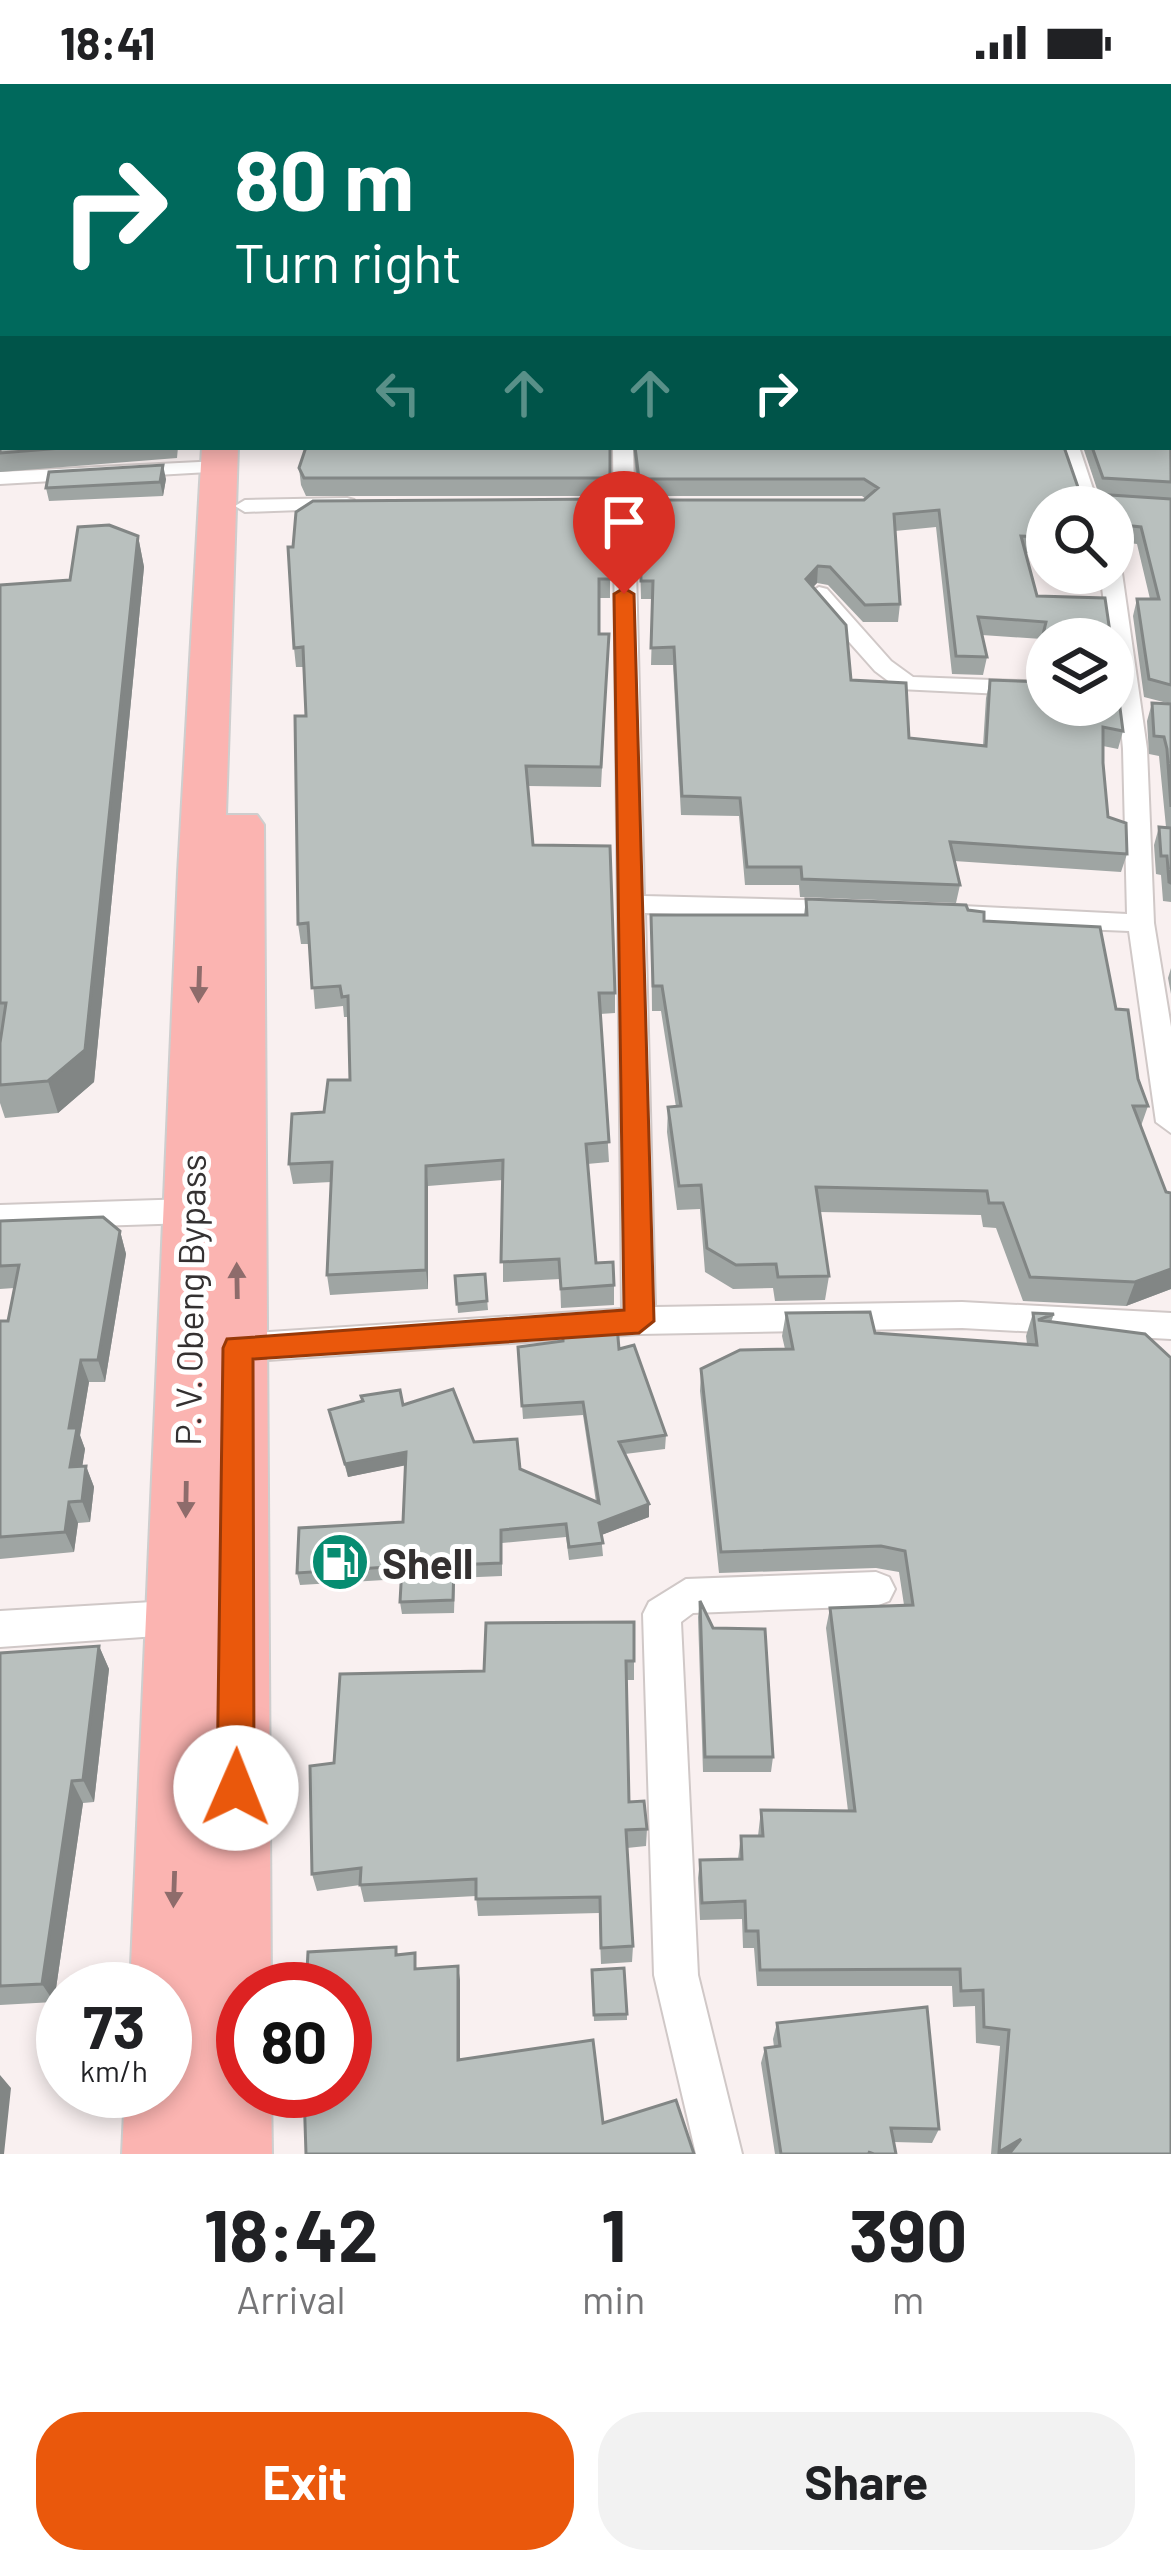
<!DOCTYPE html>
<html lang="en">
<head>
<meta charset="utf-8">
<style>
	body { margin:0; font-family:Barlow,sans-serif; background:#f2f2f2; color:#202124; height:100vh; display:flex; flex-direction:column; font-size:45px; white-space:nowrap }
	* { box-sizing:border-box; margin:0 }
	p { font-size:39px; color:#757577 }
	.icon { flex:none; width:66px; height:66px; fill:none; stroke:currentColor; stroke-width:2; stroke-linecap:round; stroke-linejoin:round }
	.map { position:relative; height:2070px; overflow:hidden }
	.details { display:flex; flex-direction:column; background:#fff; flex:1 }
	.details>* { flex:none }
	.top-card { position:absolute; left:0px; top:0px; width:1173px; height:366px; box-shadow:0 6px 18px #0003; background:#00695c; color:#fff; overflow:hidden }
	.fabs { position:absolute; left:1026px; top:402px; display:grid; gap:24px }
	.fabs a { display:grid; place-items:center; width:108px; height:108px; border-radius:50%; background:#fff; box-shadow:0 6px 18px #0003; font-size:60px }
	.speed { position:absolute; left:36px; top:1878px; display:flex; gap:24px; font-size:60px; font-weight:700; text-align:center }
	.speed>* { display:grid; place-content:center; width:156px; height:156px; border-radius:50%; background:#fff; box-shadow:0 6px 18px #0003; line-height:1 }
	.speed small { font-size:30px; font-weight:400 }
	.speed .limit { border:18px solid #d22; background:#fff; color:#111 }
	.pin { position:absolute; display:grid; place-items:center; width:102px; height:102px; color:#fff; margin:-123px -51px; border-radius:50% 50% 50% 0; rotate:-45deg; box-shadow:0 0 12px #0007 }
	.pin .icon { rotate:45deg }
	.me { position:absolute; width:132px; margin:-66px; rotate:1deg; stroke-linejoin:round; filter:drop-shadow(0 0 9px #0008) }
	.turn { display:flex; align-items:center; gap:42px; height:252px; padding:0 36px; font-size:54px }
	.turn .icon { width:156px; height:156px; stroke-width:2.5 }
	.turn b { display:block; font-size:84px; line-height:102px }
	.lanes { display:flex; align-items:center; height:114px; padding:0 36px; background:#0003; justify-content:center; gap:60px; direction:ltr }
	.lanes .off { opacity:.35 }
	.eta { display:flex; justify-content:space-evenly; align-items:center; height:204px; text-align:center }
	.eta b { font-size:72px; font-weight:700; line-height:84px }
	.primary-button { display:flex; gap:24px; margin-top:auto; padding:24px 36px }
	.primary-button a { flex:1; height:138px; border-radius:48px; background:#ea580c; color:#fff; font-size:48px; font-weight:700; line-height:138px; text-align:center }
	.primary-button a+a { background:#f2f2f2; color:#202124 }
	.status { display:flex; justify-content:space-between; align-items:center; height:84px; padding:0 60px; background:#fff; direction:ltr }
	.status svg { height:33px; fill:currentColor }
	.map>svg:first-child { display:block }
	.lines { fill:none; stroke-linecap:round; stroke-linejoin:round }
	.street-casing { stroke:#d0c8c7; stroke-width:4 }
	.secondary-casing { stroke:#d0c8c7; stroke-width:4 }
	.highway-casing { stroke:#cecece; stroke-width:4 }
	.street { fill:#fff; fill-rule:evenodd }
	.secondary { fill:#fff; fill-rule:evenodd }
	.highway { fill:#fbb4b1; fill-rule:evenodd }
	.wall { fill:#9fa5a3 }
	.shaded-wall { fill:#828685 }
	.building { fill:#b9c0be; stroke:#828685; stroke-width:3 }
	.oneway { fill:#8e6c6b }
	.route { fill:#ea580c; stroke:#983908; stroke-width:3 }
	.labels { text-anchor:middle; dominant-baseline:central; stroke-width:10; stroke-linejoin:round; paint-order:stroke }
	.street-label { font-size:36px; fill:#343131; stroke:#fff }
	.near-poi-label { font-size:42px; font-weight:bold; fill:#343131; stroke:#fff; text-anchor:start }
</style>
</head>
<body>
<div class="status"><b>18:41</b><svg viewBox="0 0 49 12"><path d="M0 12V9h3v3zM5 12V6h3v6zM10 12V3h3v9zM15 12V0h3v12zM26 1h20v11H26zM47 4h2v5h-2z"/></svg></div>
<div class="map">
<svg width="1171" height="2070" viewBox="0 0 1171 2070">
	<rect width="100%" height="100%" fill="#f9f0f0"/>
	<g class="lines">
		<defs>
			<path id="street" d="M0,15L3,16L0,36Z
				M0,257H3L0,268Z
				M613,363H633L644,812L840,817L853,826L840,835L645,829L655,1223L962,1218L1171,1229V1255L962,1244L639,1250L238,1278L226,1274L221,1264L226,1254L238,1250L622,1225Z
				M1059,363H1079L1099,423H1079Z
				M219,377L229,383L226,387L0,400V388Z
				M347,414L354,416V424L245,428L235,422L245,416Z
				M1113,483L1122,489L1147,665L1154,839L1171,943V1049L1156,1038L1129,847L942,839L929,830L942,821L1127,830L1123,665L1113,555H1109L1100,489H1113Z
				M819,503L827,505L891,577L913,593L1047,598V612L899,605L875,587L811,515L808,510Z
				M190,1115L201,1118L206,1127L201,1136L190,1139L0,1145V1121Z
				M876,1488L889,1493L895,1505L889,1517L876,1522L693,1529L681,1538L698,1891L742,2070H696L654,1891L643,1530L649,1518L686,1495Z
				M186,1516L199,1521L205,1533L199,1545L186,1550L0,1563V1527Z"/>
			<path id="secondary" d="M0,237H3V251H0Z"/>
			<path id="highway" d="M212,0H236L237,3H213Z
				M202,363H238L226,731H257L264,741L271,1905H243V2007H271L272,2070H122L125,2007H165V1905H130L178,789Z"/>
		</defs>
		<!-- street casing -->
		<use href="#street" class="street-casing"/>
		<!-- secondary casing -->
		<use href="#secondary" class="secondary-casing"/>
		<!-- highway casing -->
		<use href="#highway" class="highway-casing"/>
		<!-- street -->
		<use href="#street" class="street"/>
		<!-- secondary -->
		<use href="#secondary" class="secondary"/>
		<!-- highway -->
		<use href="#highway" class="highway"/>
	</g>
	<!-- wall -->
	<path class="wall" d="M264,0H1171V620L1144,613L1133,532L1137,515H1150L1137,460L1113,457V423H1047V470L1025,469L1037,512L1105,514L1047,555V597L1034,593L1042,555L982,551L987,573L983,591L952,590L936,443L895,447L900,520L898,538H863L828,501L817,499L813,503L851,596L909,654L983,662L986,614L990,596L1123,647L1118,665L1103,662V679L1108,733L1127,770L1121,788L954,777L960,801L956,819L800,813L799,801H745L739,732L681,731L673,581H651L653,515H641L639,434L866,415L862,412H638L633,363H1064L1080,409L1099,411L1083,363H1170V3H264Z
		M0,263L3,363H178L177,374L0,388Z
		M610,363L609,412H306L301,401L299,384Z
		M166,395L163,412L49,417L46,404Z
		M610,415V514H599V550H609L601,703L528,702L533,761L615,909V929L600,930L609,1078L587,1080L596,1179L614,1201V1221L561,1224L560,1195L503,1198V1096L428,1102V1205L330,1211L327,1191L331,1098L293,1100L289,1080L324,1028L350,996L349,933H344L343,922L315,925L310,860H301L298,840L306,632L303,583H296L294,564Z
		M138,452L144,483L94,998L58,1029L5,1034L0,1019V501L70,496Z
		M1152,619L1171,620V818L1163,817L1161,791L1156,790L1154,761L1159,743H1166L1159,672L1149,670L1147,637Z
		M806,815L968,826L1116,925L1148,1022L1141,1042L1171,1205L1126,1222L1023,1217L996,1144L983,1143L981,1131L819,1128L829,1192L825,1216L775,1217L773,1204L733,1205L705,1188L700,1125L677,1126L667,1048L668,1023H676L661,927H652L651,831H804Z
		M1171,884V910L1168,894Z
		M0,1137L120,1147L126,1170L105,1298H89L80,1352L85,1365L82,1382H86L94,1403L90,1438L78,1439L74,1468L0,1475V1237H8L14,1204L0,1205Z
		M485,1190L488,1226L458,1229L455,1192Z
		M786,1229L875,1249L1027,1260L1026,1252L1033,1229L1054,1230L1051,1238L1171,2070H991L1000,1962L976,1959L975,1922L953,1923L952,1902H757L754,1864H743L742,1835L700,1836L698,1794L700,1776L738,1775L741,1752H758L761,1726L848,1727L826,1544L830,1524L904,1521L899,1488L876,1484L719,1489L700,1307L701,1285L785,1265L782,1252Z
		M518,1263L619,1265L666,1351L665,1365L625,1370L649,1420V1433L601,1451L603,1472L569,1476L566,1453L502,1459V1492L455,1494L454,1529L402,1530L400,1518L401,1495L300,1501L297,1489L403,1438L405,1381L348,1393L329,1326L403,1321L474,1358L520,1385L596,1418L583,1331L523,1335Z
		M700,1517L773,1673L771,1688H703L698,1533Z
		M99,1562L109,1585L94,1718L83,1719L54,1918L0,1921V1569Z
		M634,1577V1596H626L629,1718L647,1745L646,1762L627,1764L633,1862L632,1878L601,1880L599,1829L478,1832L476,1812L364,1818L360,1801L317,1807L312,1790L334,1679L484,1587Z
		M592,1886L627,1930V1936L594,1937Z
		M777,1939L939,2045L932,2059L894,2058L896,2070H775L761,1979L765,1964L774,1963L773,1955Z"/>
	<!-- shaded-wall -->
	<path class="shaded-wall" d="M3,94V110L0,113V97Z
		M163,381L166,395L163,412L160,398Z
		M138,452L144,483L94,998L58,1029L48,997Z
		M818,482L817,499L804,512L806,495Z
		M426,1082L428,1102V1205L426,1186Z
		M120,1147L126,1170L105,1298L98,1276Z
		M1171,1185V1205L1126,1222L1135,1198Z
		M81,1276L89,1298L80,1351L85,1365L79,1404L70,1383L69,1344Z
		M406,1368L407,1381L348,1393L345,1380Z
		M86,1382L94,1403L90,1438L82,1417Z
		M69,1418L78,1439L74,1468L65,1448Z
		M649,1420V1433L599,1452V1439Z
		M99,1562L109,1585L94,1718L83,1696Z
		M72,1697L83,1719L54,1918L42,1900Z
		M458,1882L460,1896V1989L458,1976Z
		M0,1991L11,2004L4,2070H0Z
		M1021,2055L1009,2070H998L999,2068Z"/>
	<!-- building -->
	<path class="building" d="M0,0H201V3H3Z
		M265,0H978V3L979,0H1171V2L1170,3H266Z
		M3,13V59H0V27Z
		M1170,14L1171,15L1170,98Z
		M0,75H3V94L0,97Z
		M1170,111L1171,112L1170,239Z
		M1170,250L1171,398L1103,394L1092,363H1170Z
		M0,263H3V363H74L0,369Z
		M306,363H610V394H304L299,384Z
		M635,363H1064L1080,409L1171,415V601L1149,595L1137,515H1159L1141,443L1113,440V423H1047V453L1021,452L1037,512L1105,514L1111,555H1047V578L1037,575L1046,538L978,533L987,573L956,572L939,426L894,430L900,520L865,521L830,483L818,482L806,495L846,541L851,596L906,599L909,654L986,662L990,596L1047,598V621H1113V570L1123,647L1103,643V679L1108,733L1126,739L1127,770L950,758L960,801L802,795L801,783H747L740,714L682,712L674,563L651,564L653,497H641L639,416H864L878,404L864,395H639Z
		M163,381L160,398L46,404L49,388Z
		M610,415L611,495H599V550H609L601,683L526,682L533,761L610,762L615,909H599L609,1058L586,1060L596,1179L613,1178L614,1201L561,1205L559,1175L501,1178L503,1076L426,1082V1186L327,1191L332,1078L289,1080L292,1030L324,1028L328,996H350L348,912L342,913L340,902L312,904L308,839L298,840L295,632H306L303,563L294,564L288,463H293L296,428L313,417Z
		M109,441L138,452L85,966L48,997L0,1001V959L6,919H0V501L70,496L78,443Z
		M1152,619L1171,620V723L1167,665L1164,653L1154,652Z
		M1159,743L1171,744V799L1169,798L1167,772H1161Z
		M806,815L966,821L968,826L984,828V837L1100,843L1116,925L1128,926L1138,995L1148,1022H1133L1166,1108L1171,1109V1185L1135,1198L1030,1193L1003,1119H989L987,1107L816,1103L829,1192L778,1193L776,1180L736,1181L707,1164L701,1101L679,1102L668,1023L681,1022L662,902H653L651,831H807Z
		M103,1133L120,1147L98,1276H81L69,1344H77L70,1383L86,1382L82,1417L69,1418L65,1448L0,1453V1237H8L19,1181L0,1182V1137Z
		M485,1190L487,1217L457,1220L455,1192Z
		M870,1228L875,1249L1037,1261L1033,1229L1054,1230L1038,1236L1145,1250L1171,1274V2070H1009L1021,2055L999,2068L1009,1946L984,1943L983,1906L961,1907L960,1885L760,1886L758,1847H746L745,1817L702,1819L700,1776L742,1775L741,1752H763L761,1726L855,1727L830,1524L913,1521L905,1467L881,1462L721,1468L701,1285L740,1266L793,1265L786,1229Z
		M617,1242L619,1265L634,1261L666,1351L619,1358L649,1420L599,1439L603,1459L569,1463L566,1440L501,1446V1479L454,1481L453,1516L400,1518L402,1482L297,1489L299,1444L403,1438L406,1368L345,1380L329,1326L363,1317L361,1312L400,1306L403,1321L453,1305L474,1358L517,1355L520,1385L599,1419L583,1318L522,1322L518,1263L563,1257V1246Z
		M700,1517L713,1544L765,1545L773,1673H705Z
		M634,1538V1577H626L629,1718L644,1717L647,1745L626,1746L633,1862L601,1864L600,1813L476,1815V1795L360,1801L361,1784L312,1790L310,1682L334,1679L340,1590L484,1587L486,1539Z
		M99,1562L83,1696L72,1697L42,1900L0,1902V1569Z
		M396,1863V1871L415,1869V1885L458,1882V1976L593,1956L603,2039L676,2016L694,2070H306L304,2007H345V1905H306L308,1868Z
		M624,1884L627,1930L594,1931L592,1886Z
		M927,1923L939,2045L891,2044L896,2070H874L868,2068L871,2070H781L765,1964L780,1962L777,1939Z"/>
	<!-- one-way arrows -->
	<defs><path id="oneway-solid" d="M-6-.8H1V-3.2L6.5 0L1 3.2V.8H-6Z" transform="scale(3)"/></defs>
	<g class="oneway">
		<use href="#oneway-solid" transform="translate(199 900) rotate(92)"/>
		<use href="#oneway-solid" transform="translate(237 1197) rotate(-91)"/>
		<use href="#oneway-solid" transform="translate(186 1415) rotate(91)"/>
		<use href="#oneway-solid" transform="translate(174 1805) rotate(92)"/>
	</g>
	<!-- route -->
	<path class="route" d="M624,504L634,510L654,1237L639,1249L253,1275L254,1704L249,1717L236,1722L222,1717L217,1704L223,1264L227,1255L624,1226L614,510Z"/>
	<!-- icons -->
	<defs>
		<symbol id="fuel-disc" viewBox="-11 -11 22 22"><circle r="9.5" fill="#078c71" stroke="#fff"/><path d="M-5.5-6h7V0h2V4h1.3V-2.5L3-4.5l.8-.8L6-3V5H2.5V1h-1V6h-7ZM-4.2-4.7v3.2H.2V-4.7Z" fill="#fff"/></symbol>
	</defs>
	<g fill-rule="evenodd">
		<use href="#fuel-disc" x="307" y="1445" width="66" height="66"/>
	</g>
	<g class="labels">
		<!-- street labels -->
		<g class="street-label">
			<text transform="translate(189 1216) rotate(-89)">P. V. Obeng Bypass</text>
		</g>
		<!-- near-poi labels -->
		<g class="near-poi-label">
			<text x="382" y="1478">Shell</text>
		</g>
	</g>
</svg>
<div class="fabs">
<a><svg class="icon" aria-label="search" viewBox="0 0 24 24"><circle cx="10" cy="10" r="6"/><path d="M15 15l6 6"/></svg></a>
<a><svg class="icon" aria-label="layers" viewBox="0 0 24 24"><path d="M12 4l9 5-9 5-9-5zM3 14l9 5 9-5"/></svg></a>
</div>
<div class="speed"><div>73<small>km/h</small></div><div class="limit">80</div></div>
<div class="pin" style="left:624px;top:510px;background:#d93025"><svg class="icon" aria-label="arrive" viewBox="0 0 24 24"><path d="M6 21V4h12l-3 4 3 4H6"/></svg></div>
<svg class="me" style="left:236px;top:1704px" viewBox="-20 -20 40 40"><circle r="19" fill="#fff"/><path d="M0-13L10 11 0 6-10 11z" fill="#ea580c"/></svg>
<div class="top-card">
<div class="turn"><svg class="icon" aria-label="right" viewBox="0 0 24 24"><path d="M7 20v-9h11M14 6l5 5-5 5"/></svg><div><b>80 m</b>Turn right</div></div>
<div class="lanes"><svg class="icon off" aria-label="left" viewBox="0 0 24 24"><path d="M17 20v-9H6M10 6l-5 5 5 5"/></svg><svg class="icon off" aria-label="ahead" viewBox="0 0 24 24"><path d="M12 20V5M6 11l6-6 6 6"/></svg><svg class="icon off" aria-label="ahead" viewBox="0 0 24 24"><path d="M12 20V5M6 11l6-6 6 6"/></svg><svg class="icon" aria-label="right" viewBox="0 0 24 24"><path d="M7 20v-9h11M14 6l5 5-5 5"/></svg></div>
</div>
</div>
<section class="details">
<div class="eta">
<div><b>18:42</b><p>Arrival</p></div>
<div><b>1</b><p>min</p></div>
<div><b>390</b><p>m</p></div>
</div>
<div class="primary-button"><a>Exit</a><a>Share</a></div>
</section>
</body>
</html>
